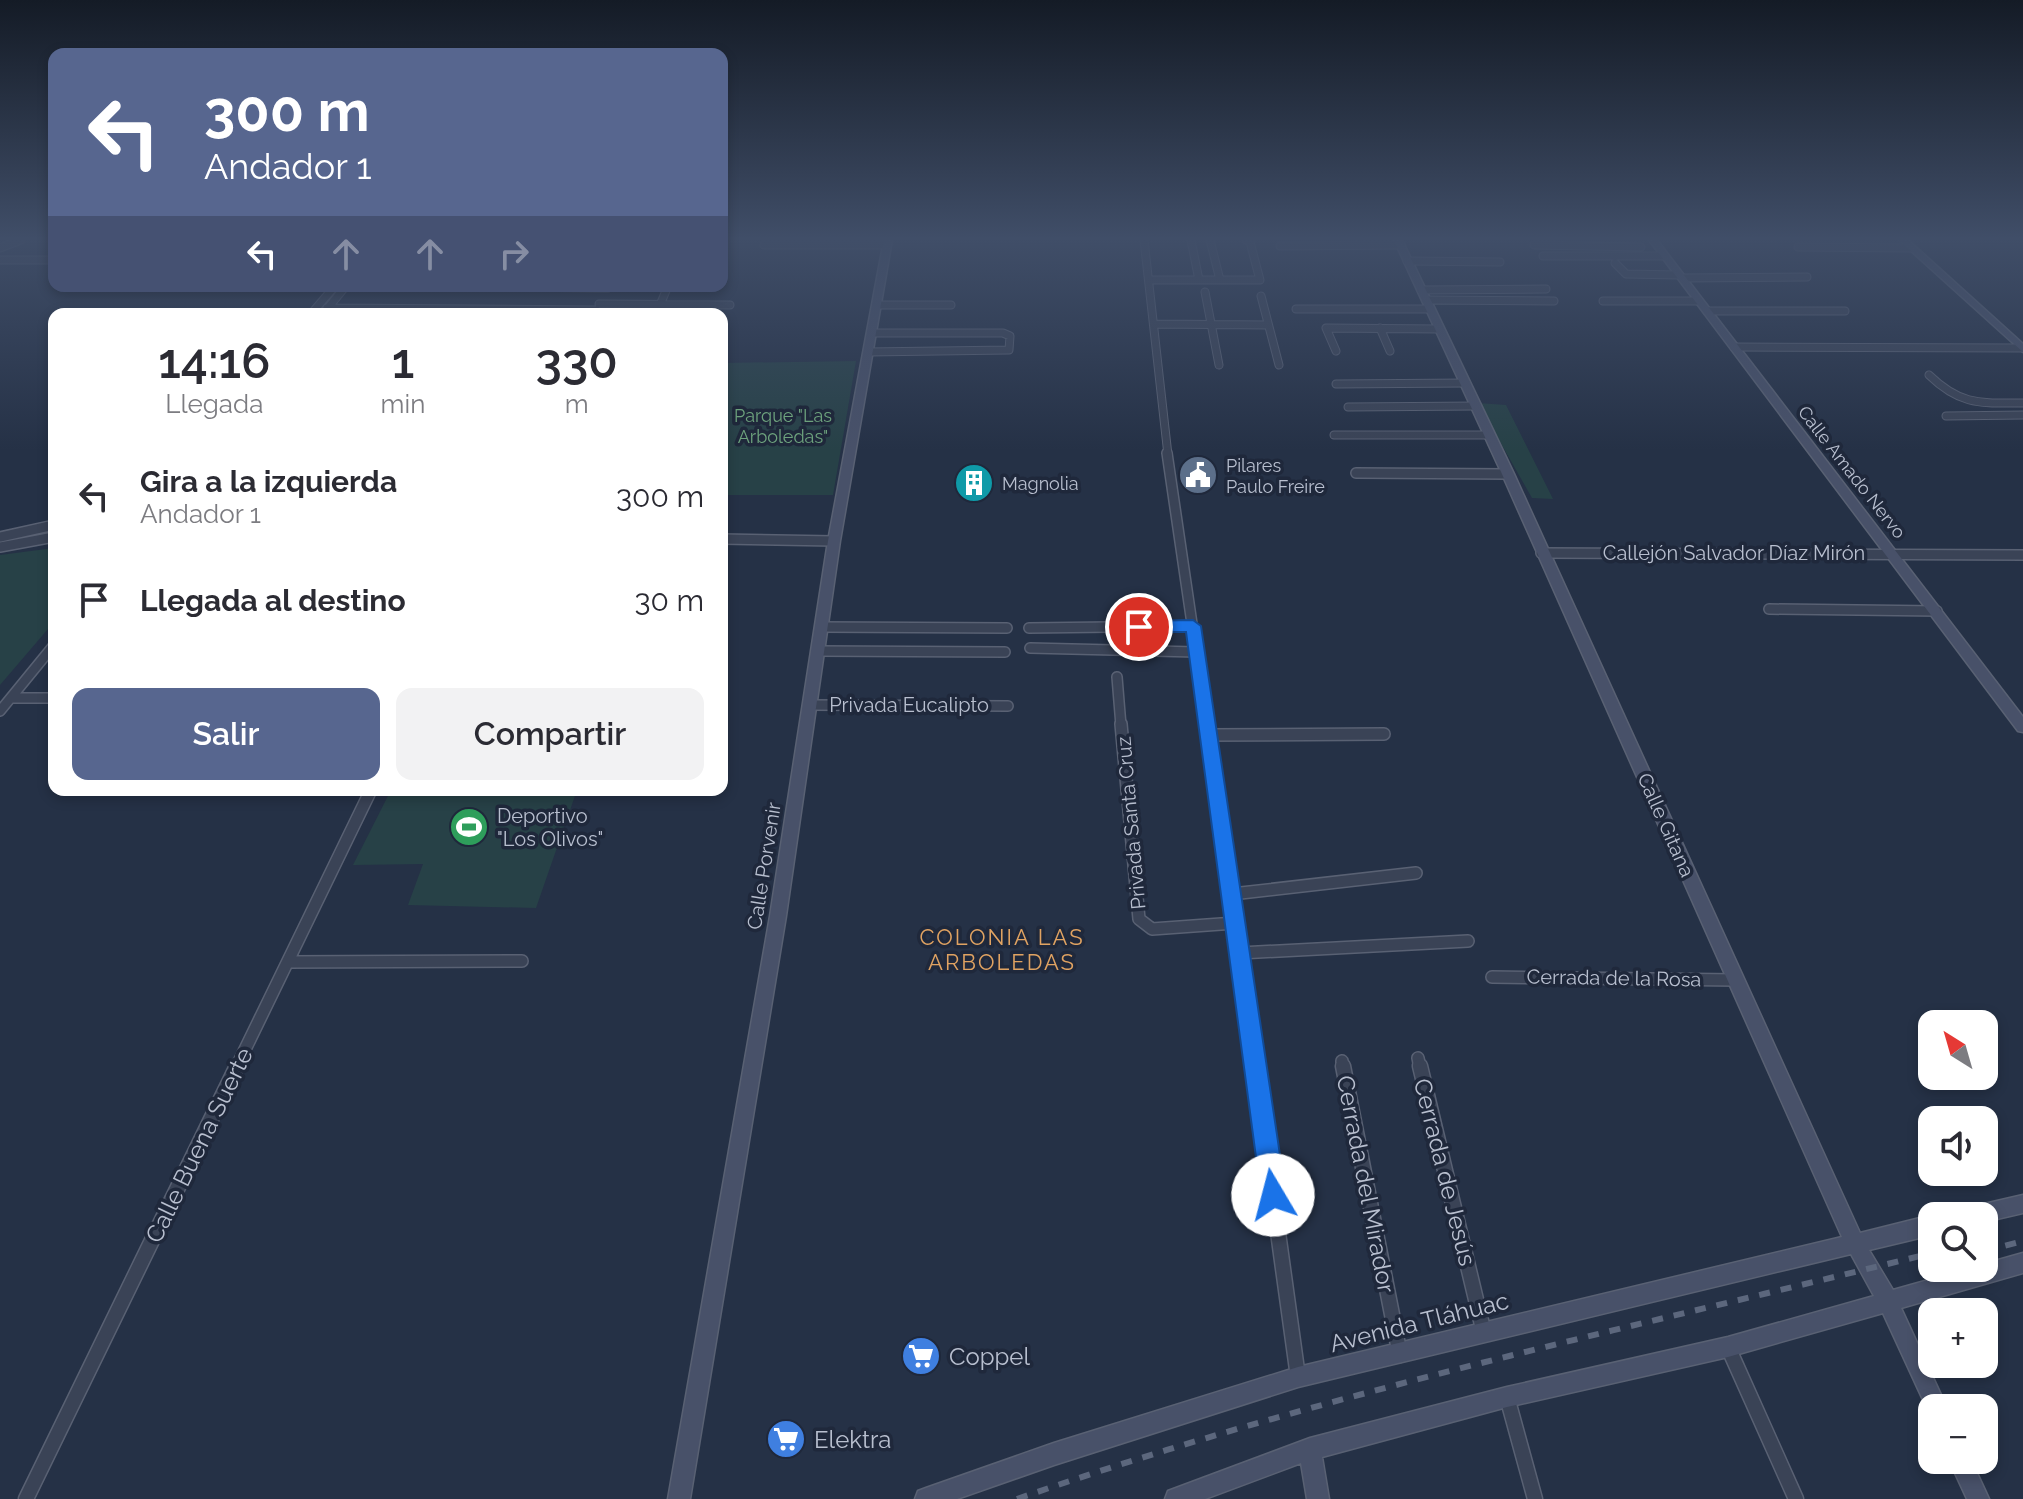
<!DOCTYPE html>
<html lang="es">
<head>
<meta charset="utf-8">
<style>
	body { margin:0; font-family:Raleway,sans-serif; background:#f2f2f3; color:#2b2b33; height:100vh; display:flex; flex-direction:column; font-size:30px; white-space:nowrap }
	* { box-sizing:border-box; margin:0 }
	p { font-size:26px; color:#7c7c81 }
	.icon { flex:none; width:44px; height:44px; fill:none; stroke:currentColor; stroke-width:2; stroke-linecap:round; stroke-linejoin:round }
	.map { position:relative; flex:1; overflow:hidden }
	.sheet { position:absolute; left:48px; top:308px; width:680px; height:488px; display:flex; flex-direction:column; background:#fff; border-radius:16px; box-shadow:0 4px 12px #0003 }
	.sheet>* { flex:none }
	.banner { position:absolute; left:48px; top:48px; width:680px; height:244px; border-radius:16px; box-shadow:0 4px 12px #0003; background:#57668f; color:#fff; overflow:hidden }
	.needle { width:52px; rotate:323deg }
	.controls { position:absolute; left:1918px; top:1010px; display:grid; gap:16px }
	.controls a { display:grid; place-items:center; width:80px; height:80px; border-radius:16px; background:#fff; box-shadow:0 4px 12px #0003; font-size:40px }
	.pin { position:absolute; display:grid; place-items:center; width:68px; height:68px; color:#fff; margin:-34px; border:4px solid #fff; border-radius:50%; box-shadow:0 2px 8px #0007 }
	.me { position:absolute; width:88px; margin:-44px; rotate:352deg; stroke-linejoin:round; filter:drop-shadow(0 0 6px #0008) }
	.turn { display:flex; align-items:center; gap:28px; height:168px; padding:0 24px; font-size:36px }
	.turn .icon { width:104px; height:104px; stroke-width:2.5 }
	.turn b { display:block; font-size:56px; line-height:68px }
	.lanes { display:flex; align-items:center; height:76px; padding:0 24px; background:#0003; justify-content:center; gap:40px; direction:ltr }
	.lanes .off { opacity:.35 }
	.eta { display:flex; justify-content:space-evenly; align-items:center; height:136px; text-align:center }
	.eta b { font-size:48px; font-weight:600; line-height:56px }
	.button { display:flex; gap:16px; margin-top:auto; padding:16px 24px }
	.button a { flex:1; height:92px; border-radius:16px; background:#57668f; color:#fff; font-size:32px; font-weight:600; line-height:92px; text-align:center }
	.button a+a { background:#f2f2f3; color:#2b2b33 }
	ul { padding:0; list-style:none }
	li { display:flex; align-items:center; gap:24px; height:104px; padding:0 24px }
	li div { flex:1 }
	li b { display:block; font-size:30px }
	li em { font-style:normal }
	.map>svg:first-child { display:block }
	.green { fill:#274147 }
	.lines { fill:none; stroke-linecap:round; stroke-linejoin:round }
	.street-far3-casing { stroke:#596173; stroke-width:9 }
	.street-far2-casing { stroke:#596173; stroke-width:12 }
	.street-far1-casing { stroke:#596173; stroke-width:14 }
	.street-casing { stroke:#596173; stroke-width:17 }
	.secondary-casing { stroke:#596173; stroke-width:3 }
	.street-far3 { stroke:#3a4356; stroke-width:7 }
	.street-far2 { stroke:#3a4356; stroke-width:9 }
	.street-far1 { stroke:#3a4356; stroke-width:11 }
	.street { stroke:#3a4356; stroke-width:14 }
	.secondary { fill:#485169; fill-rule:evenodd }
	.rail { stroke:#5c677d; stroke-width:6; stroke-dasharray:11 11; stroke-linecap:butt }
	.route { fill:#1a73e8; stroke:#114b97; stroke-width:2 }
	.labels { text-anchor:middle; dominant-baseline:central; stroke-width:7; stroke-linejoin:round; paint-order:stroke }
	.far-park-label { font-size:18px; fill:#6da27d; stroke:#1f283b }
	.far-poi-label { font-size:18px; fill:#b8bfcf; stroke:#1f283b; text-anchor:start }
	.far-street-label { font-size:18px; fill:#b8bfcf; stroke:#1f283b }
	.street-label { font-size:20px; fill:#b8bfcf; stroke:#1f283b }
	.poi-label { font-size:20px; fill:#b8bfcf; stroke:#1f283b; text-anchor:start }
	.neighbourhood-label { font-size:22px; letter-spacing:2px; fill:#e0a362; stroke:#1f283b }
	.near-street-label { font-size:24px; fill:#b8bfcf; stroke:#1f283b }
	.near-poi-label { font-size:24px; fill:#b8bfcf; stroke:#1f283b; text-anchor:start }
</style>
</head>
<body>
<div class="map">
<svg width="2023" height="1499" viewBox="0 0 2023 1499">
	<rect width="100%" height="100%" fill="#253146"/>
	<!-- green -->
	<path class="green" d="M856,361L833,495H722V363Z
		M1478,403L1506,405L1553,499L1532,498Z
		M54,548V622L0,685V555Z
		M391,790H577L536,908L408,905L423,864L353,865Z"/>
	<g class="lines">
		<defs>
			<path id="street-far3" d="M1144,240L1168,455
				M1191,240L1199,280
				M1210,240L1220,280
				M764,245H886
				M1534,245L1641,247
				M1280,246L1401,245
				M1798,247L1911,248
				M0,248L21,240
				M1543,256H1664
				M0,260H54
				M1407,261L1500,262
				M1615,263L1626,274L1679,275
				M1682,278L1807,277
				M1149,280H1260L1250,242L1246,240
				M387,286L608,288
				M1421,290L1546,289
				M1205,292L1219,365
				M1261,296L1279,365
				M1426,300L1554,301
				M1603,301H1699
				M599,304L730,305
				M660,305L668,286
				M876,305H951
				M327,308L596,310
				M1296,309H1430
				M1708,311H1845
				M311,314L335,286
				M323,314L346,286
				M1155,324L1268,325
				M1380,328L1390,351
				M1734,347L2023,348
				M1336,351L1326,328L1439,329
				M868,352L1009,350L1010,336L1003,333H872
				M1929,375C1961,406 1981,403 2023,403
				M1336,384L1466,383
				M1348,407L1477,406
				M1946,416L2023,415
				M1334,435H1490"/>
			<path id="street-far2" d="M1167,453L1207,726
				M1356,473L1508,474
				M0,537L54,525
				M722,539L834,541
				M0,547L54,537
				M1541,553L2023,555
				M1769,609L1937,611
				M822,627L1007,628
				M1029,628L1193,626
				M1030,648L1196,652
				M818,651L1005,652
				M1117,677L1121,726
				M11,698H54
				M810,705L1008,706
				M0,711L54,645"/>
			<path id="street-far1" d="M1121,724L1139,919L1152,929L1235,923
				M1206,724L1256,1068
				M1207,735L1384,734
				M1232,894L1416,873
				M1240,953L1468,941
				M288,962L522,961
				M1492,977L1736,980
				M1418,1058L1420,1068
				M1342,1061L1343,1068
				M236,1068L371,790"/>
			<path id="street" d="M1255,1066L1298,1377
				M1343,1066L1400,1355
				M1420,1066L1484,1333
				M1728,1347L1796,1499
				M1507,1397L1535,1499
				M26,1499L237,1066"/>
			<path id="secondary" d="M884,240H892L840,541L786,916L690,1499H668L770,916L828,541Z
				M1394,240H1402L1514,474L1860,1233L1932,1215L1933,1216L1932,1235L1869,1250L1893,1290L1971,1268H1984V1264L2023,1253V1273L1901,1308L1947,1408H1932V1416L1930,1415L1883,1313L1728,1357L1507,1407L1322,1457L1329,1499H1307L1301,1463L1205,1499H1165L1168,1491L1310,1438L1507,1387L1728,1337L1874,1296L1851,1254L1298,1387L1054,1465L957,1499H915L918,1491L926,1488L1054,1443L1298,1367L1842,1237L1502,474Z
				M1649,240H1657L2023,717V732L2018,731Z
				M1899,240H1908L2023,344V352Z
				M2023,1195V1213L1984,1222V1216H1962L1964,1209L1971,1207Z
				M1949,1460H1971L1989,1499H1967Z"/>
		</defs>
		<!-- street-far3 casing -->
		<use href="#street-far3" class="street-far3-casing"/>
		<!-- street-far2 casing -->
		<use href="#street-far2" class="street-far2-casing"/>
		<!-- street-far1 casing -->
		<use href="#street-far1" class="street-far1-casing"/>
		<!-- street casing -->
		<use href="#street" class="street-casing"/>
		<!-- secondary casing -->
		<use href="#secondary" class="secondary-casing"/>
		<!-- street-far3 -->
		<use href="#street-far3" class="street-far3"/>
		<!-- street-far2 -->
		<use href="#street-far2" class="street-far2"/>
		<!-- street-far1 -->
		<use href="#street-far1" class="street-far1"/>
		<!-- street -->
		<use href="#street" class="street"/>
		<!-- secondary -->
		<use href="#secondary" class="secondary"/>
		<!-- rail -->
		<path class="rail" d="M1984,1251L2023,1241
			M1017,1499C1315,1395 1626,1329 1932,1253"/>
	</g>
	<!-- sky -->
	<linearGradient id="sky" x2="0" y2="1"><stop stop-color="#141b26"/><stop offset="0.53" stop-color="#404e68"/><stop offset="1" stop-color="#404e68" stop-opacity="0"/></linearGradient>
	<rect width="2023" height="450" fill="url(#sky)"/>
	<!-- route -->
	<path class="route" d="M1193,620L1201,626L1286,1195L1282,1204L1273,1208L1265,1204L1261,1195L1186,632H1139L1130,627L1139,621Z"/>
	<!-- icons -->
	<defs>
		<symbol id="civic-disc" viewBox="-11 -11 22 22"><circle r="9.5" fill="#5c6f8a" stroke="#1f283b"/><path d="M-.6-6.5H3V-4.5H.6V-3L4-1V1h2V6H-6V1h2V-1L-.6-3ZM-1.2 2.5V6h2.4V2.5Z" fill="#fff"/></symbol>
		<symbol id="building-disc" viewBox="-11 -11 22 22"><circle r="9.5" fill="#0f9aa8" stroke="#1f283b"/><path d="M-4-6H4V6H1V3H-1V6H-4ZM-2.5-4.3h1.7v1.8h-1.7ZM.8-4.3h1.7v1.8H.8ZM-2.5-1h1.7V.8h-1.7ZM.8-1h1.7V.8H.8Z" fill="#fff"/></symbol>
		<symbol id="stadium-disc" viewBox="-11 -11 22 22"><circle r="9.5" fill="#2e9e5b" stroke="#1f283b"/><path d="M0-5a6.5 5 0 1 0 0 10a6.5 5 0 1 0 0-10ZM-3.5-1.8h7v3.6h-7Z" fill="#fff"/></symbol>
		<symbol id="supermarket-disc" viewBox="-11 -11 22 22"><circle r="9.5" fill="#3f7fe0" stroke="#1f283b"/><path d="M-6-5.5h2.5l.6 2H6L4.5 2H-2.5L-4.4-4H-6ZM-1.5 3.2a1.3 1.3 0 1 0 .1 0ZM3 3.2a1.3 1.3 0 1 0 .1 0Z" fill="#fff"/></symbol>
	</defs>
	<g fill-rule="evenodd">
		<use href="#civic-disc" x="1176" y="453" width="44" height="44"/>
		<use href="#building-disc" x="952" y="461" width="44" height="44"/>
		<use href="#stadium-disc" x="447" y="805" width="44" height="44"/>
		<use href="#supermarket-disc" x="899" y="1334" width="44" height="44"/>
		<use href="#supermarket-disc" x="764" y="1417" width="44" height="44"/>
	</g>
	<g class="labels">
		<!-- far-park labels -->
		<g class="far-park-label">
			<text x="783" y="415">Parque "Las<tspan x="783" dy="21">Arboledas"</tspan></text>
		</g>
		<!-- far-poi labels -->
		<g class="far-poi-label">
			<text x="1226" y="465">Pilares<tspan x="1226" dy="21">Paulo Freire</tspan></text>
			<text x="1002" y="483">Magnolia</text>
		</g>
		<!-- far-street labels -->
		<g class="far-street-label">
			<text transform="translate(1852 472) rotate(52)">Calle Amado Nervo</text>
		</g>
		<!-- street labels -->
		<g class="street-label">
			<text x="1734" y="553">Callejón Salvador Díaz Mirón</text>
			<text x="909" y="705">Privada Eucalipto</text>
			<text transform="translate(1131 823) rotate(-95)">Privada Santa Cruz</text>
			<text transform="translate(1666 825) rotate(66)">Calle Gitana</text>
			<text transform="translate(764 866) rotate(-81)">Calle Porvenir</text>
			<text transform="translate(1614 978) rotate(1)">Cerrada de la Rosa</text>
		</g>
		<!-- poi labels -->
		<g class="poi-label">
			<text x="497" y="816">Deportivo<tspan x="497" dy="23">"Los Olivos"</tspan></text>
		</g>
		<!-- neighbourhood labels -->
		<g class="neighbourhood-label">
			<text x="1002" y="937">COLONIA LAS<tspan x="1002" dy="25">ARBOLEDAS</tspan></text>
		</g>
		<!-- near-street labels -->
		<g class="near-street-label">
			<text transform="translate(199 1145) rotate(-64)">Calle Buena Suerte</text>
			<text transform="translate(1445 1172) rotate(76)">Cerrada de Jesús</text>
			<text transform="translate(1366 1184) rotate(79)">Cerrada del Mirador</text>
			<text transform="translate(1419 1322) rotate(-14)">Avenida Tláhuac</text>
		</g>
		<!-- near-poi labels -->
		<g class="near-poi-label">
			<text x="949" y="1356">Coppel</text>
			<text x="814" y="1439">Elektra</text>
		</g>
	</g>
</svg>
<div class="controls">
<a><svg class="needle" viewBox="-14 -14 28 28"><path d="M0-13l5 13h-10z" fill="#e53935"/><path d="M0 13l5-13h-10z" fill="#7c7c81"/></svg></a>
<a><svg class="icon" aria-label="sound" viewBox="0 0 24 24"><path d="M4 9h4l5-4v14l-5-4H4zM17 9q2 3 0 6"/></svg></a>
<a><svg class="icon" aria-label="search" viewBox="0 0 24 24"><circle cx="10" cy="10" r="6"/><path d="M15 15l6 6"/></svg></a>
<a>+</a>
<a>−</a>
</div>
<div class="pin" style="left:1139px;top:627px;background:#d93025"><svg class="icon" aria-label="arrive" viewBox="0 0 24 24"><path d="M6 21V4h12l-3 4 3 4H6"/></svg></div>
<svg class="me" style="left:1273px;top:1195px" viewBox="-20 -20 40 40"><circle r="19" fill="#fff"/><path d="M0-13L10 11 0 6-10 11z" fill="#1a73e8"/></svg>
<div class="banner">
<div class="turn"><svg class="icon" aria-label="left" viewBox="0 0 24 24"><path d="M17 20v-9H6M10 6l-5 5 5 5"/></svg><div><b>300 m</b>Andador 1</div></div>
<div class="lanes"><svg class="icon" aria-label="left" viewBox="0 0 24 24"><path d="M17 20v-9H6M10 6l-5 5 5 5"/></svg><svg class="icon off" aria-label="ahead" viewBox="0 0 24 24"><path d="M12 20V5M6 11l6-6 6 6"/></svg><svg class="icon off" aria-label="ahead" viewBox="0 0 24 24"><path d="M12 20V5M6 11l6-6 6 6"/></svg><svg class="icon off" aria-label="right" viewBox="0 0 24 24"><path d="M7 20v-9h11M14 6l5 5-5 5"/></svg></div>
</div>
<section class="sheet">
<div class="eta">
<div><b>14:16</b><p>Llegada</p></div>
<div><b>1</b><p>min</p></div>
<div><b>330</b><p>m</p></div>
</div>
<ul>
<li><svg class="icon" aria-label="left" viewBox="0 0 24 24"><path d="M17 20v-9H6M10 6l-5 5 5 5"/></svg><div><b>Gira a la izquierda</b><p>Andador 1</p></div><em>300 m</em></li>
<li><svg class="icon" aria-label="arrive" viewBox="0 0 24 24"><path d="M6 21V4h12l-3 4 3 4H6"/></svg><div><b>Llegada al destino</b></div><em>30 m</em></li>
</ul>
<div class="button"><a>Salir</a><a>Compartir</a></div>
</section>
</div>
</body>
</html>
